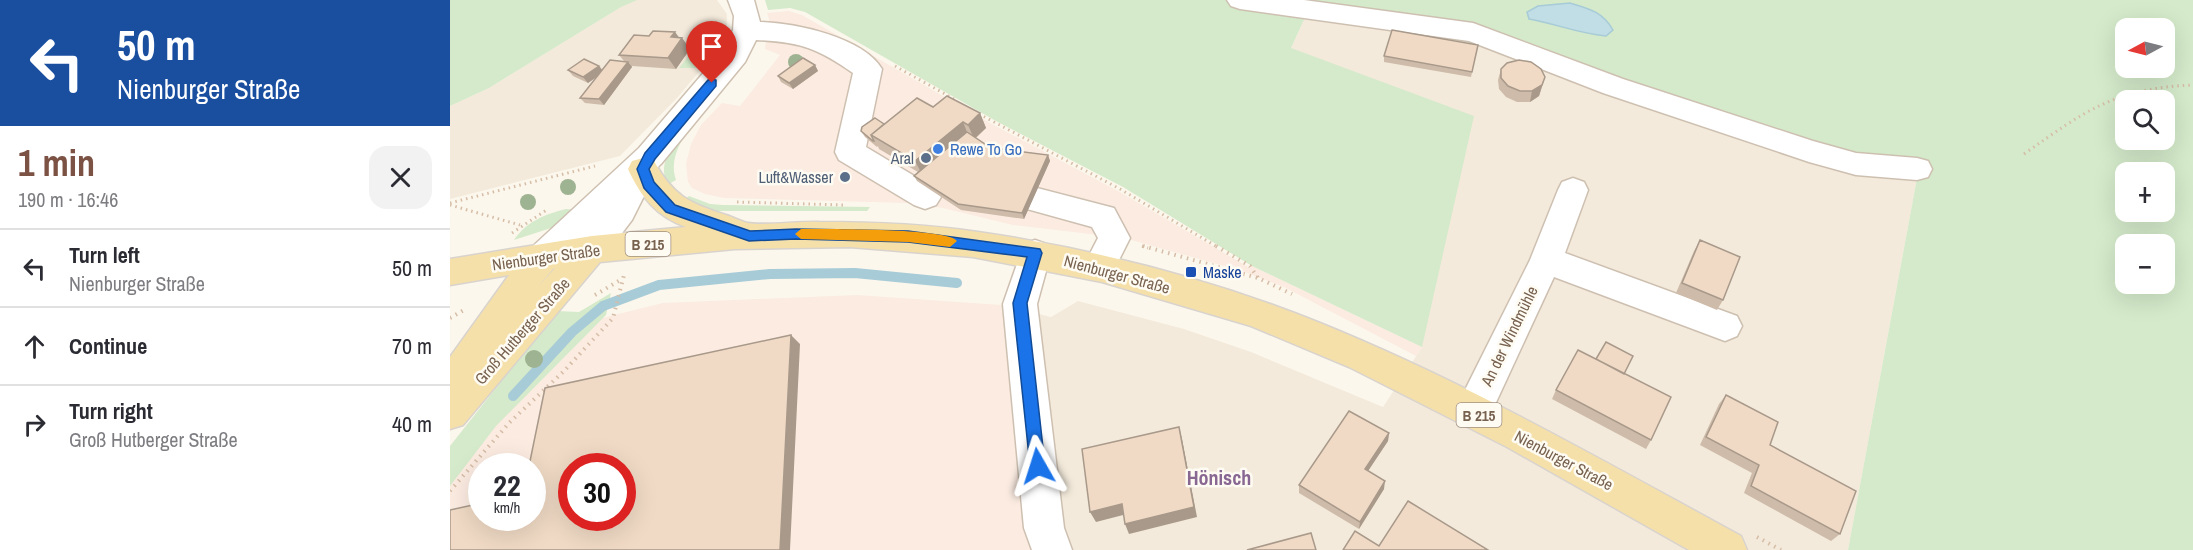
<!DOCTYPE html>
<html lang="en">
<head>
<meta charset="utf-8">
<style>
	body { margin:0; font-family:"Archivo Narrow",sans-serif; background:#f2f2f3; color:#2b2b33; height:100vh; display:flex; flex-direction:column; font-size:22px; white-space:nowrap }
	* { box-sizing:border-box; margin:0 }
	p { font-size:20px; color:#7c7c81 }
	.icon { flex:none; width:33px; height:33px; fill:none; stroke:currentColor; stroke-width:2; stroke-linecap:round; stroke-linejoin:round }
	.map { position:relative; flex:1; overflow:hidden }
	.side { display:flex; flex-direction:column; background:#fff; width:450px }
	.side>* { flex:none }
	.guide { background:#1a4fa0; color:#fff; overflow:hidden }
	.needle { width:39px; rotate:263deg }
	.buttons { position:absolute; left:1665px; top:18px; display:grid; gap:12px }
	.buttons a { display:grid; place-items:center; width:60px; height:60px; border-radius:12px; background:#fff; box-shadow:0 6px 24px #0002; font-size:30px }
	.speed { position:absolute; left:18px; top:453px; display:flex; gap:12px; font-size:30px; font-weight:700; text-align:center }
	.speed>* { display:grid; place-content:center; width:78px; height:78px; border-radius:50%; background:#fff; box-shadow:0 6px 24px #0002; line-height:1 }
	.speed small { font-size:15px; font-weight:400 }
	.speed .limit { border:9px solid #d22; background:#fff; color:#111 }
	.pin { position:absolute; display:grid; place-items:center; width:51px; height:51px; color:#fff; margin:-62px -26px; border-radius:50% 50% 50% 0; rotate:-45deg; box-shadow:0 0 6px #0007 }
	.pin .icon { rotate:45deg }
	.me { position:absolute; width:66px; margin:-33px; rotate:354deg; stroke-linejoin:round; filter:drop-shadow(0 0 4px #0008) }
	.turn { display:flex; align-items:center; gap:21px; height:126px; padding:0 18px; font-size:27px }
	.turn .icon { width:78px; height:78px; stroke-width:2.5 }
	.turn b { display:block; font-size:42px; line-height:51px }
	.round { display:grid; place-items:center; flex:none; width:63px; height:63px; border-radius:18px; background:#f2f2f3 }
	.summary { display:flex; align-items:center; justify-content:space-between; height:102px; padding:0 18px }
	h1 { font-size:36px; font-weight:700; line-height:45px; color:#7c5244 }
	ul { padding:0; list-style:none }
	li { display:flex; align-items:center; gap:18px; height:78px; padding:0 18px; border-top:2px solid #e1e1e2 }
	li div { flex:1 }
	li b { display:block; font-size:22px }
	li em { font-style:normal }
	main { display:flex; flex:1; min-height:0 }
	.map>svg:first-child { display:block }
	.residential { fill:#f3eadb }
	.commercial { fill:#fbebe1; fill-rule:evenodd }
	.green { fill:#d4eaca; fill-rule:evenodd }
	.water { fill:#c1dde5; stroke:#a7cbd7; stroke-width:1.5 }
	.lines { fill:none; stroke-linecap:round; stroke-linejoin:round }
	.stream { stroke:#a7cbd7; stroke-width:10 }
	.minor-casing { stroke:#cec0b1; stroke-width:3 }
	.major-casing { stroke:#d9d3ce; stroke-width:3 }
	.path-far1 { stroke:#d6bda7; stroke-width:3; stroke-dasharray:1.5 4; stroke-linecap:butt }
	.path { stroke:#d6bda7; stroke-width:4; stroke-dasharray:1.5 5; stroke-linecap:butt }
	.minor { fill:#fff; fill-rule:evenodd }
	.major { fill:#f6e0a9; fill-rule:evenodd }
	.tree { fill:#9eb391 }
	.wall { fill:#cebba9 }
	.shaded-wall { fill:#a8998a }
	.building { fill:#f0dac5; stroke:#a8998a; stroke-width:1.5; fill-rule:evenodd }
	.route { fill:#1a73e8; stroke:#114b97; stroke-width:1.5 }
	.slow { fill:#f59e0b }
	.shop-dot { fill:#3f7fe0; stroke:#fefbf3; stroke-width:2 }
	.service-dot { fill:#5c6f8a; stroke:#fefbf3; stroke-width:2 }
	.transit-dot { fill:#1a4fb4; stroke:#fefbf3; stroke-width:2 }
	.labels { text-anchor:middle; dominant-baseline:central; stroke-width:5; stroke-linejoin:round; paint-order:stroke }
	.shield { fill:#fefbf3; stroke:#a08f80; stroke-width:1.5 }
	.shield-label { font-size:15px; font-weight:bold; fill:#77614f }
	.shop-label { font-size:16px; fill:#366cbe; stroke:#fefbf3; text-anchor:start }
	.service-label { font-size:16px; fill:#4e5e75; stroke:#fefbf3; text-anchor:end }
	.street-label { font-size:16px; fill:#77614f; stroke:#fefbf3 }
	.transit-label { font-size:16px; fill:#164399; stroke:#fefbf3; text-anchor:start }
	.quarter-label { font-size:20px; font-weight:bold; fill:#886792; stroke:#fefbf3 }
</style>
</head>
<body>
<main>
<section class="side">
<div class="guide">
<div class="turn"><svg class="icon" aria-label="left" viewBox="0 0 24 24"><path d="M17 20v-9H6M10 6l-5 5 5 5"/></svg><div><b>50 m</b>Nienburger Straße</div></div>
</div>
<div class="summary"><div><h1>1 min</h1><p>190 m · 16:46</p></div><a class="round"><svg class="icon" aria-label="close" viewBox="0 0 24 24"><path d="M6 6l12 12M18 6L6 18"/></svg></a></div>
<ul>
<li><svg class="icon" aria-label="left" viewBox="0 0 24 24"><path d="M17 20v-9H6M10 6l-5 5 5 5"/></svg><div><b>Turn left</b><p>Nienburger Straße</p></div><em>50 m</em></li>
<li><svg class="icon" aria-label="ahead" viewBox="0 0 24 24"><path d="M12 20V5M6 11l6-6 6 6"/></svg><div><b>Continue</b></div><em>70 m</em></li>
<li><svg class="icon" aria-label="right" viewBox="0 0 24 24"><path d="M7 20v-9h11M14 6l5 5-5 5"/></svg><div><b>Turn right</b><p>Groß Hutberger Straße</p></div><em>40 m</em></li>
</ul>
</section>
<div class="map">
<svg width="1743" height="550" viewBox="0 0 1743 550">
	<rect width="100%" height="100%" fill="#fcf7ec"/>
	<!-- residential -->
	<path class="residential" d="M182,0H267L277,14L276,40L227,98L170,156L0,199V106L39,88Z
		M858,11L1040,48L1470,162L1398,550H581L576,536L551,305L601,317L628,301L734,329L801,352L933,407L972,347L841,48Z"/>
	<!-- commercial -->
	<path class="commercial" d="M339,11L352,15L540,123L668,191L800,268L802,266L972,347L966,356L834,287L792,271L674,238L563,225L493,208L458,203L274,198L255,194L242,188L238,182L236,164L241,144L251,125L272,103L290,106L330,55L315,49L319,19L317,13Z
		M407,295L551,305L576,536L581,550H0V483L51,417L148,319L213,303ZM32,466H82V518H32ZM122,466H172V518H122Z"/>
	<!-- green -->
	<path class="green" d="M0,0H187L171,7L39,88L0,106Z
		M315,0H1743V550H1398L1470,162L1407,165L1057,51L858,11L841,48L1024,116L972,347L802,266L673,187L546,121L355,12L340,8L318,10ZM1676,28H1714V68H1676ZM1676,100H1714V140H1676ZM1676,172H1714V212H1676ZM1676,244H1714V284H1676Z
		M258,40L268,42L247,68H229L250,42Z
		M240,126C230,143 219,160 226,180L217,185C207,159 224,146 240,126Z
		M239,196L260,204L273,205L420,207L417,211H267L252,210L232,202Z
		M116,209L127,210L101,228L64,240C76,222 95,214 116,209Z
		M161,293L156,315L46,426L0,486V446L107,311L129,312Z"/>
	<!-- water -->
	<path class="water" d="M1120,3C1140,9 1153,12 1163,30L1156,36C1126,33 1107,24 1079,19L1077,12L1088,6Z"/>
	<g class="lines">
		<!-- stream -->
		<path class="stream" d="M63,396L122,332L153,306L209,285L320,274L405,273L507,283"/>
		<defs>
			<path id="minor" d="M278,0H304L310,22C345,23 413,37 432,69L416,147L486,189L491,197L486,205L475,209L464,205L389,160L385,152L403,73C367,48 350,42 306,40L295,62L211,164L197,177L200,184L182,220L153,258L142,262L131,258L126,249L129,242C114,257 104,273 82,265L78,256L82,247L189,148L273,50L283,30L284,16Z
				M777,0H854L1023,23L1173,79L1363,141L1406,153L1467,158L1478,161L1482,169L1478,177L1467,180L1406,175L1359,162L1153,93L1019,41L790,9L781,6Z
				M541,176L664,208L680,238L661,276L649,280L637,276L633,267L648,238L642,227L530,196L526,188L530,180Z
				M1123,178L1134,182L1138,190L1115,253L1287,316L1292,326L1287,336L1275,341L1104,277L1036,424L1023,428L1010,424L1005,412L1010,400L1080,260L1108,190L1112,182Z
				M585,240L596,244L601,253L587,304L614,528L622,550H582L574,528L553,304L574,244Z"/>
			<path id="major" d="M193,158L204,161C223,196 239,203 276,215C283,217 292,222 298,223C312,226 351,221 369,222C422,222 475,224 528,232C644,249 761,279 870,323C1016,382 1153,461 1291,536L1297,550H1239L1057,447L899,367L801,326L652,282L523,257L400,247L285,249L150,262L13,425L0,429V357L59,275L0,285V259L142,236L236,227C206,216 191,197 178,169L182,161ZM105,268L87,288L103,269Z"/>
		</defs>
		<!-- minor casing -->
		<use href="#minor" class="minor-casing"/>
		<!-- major casing -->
		<use href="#major" class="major-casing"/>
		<!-- path-far1 -->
		<path class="path-far1" d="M445,66L504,99
			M529,114L670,189L769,248
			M1574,154C1635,111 1665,88 1743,85
			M287,202L394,205
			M0,203L145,166
			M0,205L70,225
			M62,233L98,209
			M692,246L698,248"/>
		<!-- path -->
		<path class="path" d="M693,246L808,278L842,294
			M766,246L800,266L808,278
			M145,295L172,279
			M0,318L14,310
			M0,491L59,423L114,371L163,318L174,275
			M1307,537L1331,550"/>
		<!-- minor -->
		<use href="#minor" class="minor"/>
		<!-- major -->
		<use href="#major" class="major"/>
	</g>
	<!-- trees -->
	<g class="tree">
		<circle cx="346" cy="62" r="8"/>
		<circle cx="118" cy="187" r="8"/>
		<circle cx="78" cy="202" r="8"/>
		<circle cx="84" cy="359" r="9"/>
	</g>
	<!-- wall -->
	<path class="wall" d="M229,38H232L240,49L226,69L182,66V67L154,105L135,103L130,98L146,77L138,83L123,76L118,70L149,66L152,70L174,61L169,55Z
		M1028,45L1021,77L934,62V56Z
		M365,65L368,71L343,89L331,82L328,76Z
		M1051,69L1095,77L1089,96L1080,102H1067L1056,97L1049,89L1048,80Z
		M483,107L530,113L536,128L526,138L541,148L598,155L600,161L574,219L511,210L467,181L464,176L468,172L429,149L428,146L427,147L415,137L411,131L434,124Z
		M1250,240L1273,300L1267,310L1226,293L1244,251Z
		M1174,374L1201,440L1196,449L1102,399L1106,390Z
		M1276,395L1320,445L1390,534L1381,541L1294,493L1302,473L1250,445L1269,404Z
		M939,433L938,441L918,471L934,489L909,529L849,493V485Z"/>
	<!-- shaded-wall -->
	<path class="shaded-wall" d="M225,32L231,40L232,38L240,49L226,69L218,58L221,37Z
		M178,62L182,67L154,105L149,99Z
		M365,65L368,71L343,89L339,83Z
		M149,66L154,72L138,83L133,77Z
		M1095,77L1089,96L1080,102L1082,91Z
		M530,113L536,128L524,139L518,125Z
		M513,122L519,137L473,176L465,161Z
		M598,155L600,161L574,219L572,213Z
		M341,335L350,344L340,550H330Z
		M729,427L732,439L747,517L679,534L675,524Z
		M939,433L938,441L914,477L915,469Z
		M935,481L934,489L909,529L910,522Z
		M672,504L677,514L646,522L640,512Z"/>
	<!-- building -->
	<path class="building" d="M942,30L1028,45L1022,72L934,56Z
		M203,31L225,32L221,37L232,38L218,58L169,55L184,35L199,36Z
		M353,58L365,65L339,83L328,76Z
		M134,59L149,66L133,77L118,70Z
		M160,60L178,62L149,99L130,98Z
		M1069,60L1081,62L1091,69L1095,77L1092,85L1082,91H1070L1058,86L1051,78V69L1057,63Z
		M497,96L530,113L518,125L513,122L465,161L421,135L467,98L483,107Z
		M425,118L434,124L421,135L424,141H423L411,131L412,127Z
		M517,132L541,148L598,155L572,213L508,204L464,176Z
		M1250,240L1290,257L1273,300L1232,283Z
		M341,335L330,550H0V510L32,503V518H82V466H79L95,388ZM122,466H172V518H122Z
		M1156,342L1183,356L1174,374L1146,359Z
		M1128,350L1221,397L1201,440L1106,390Z
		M1276,395L1328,422L1320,445L1406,491L1390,534L1301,486L1309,465L1256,437Z
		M899,411L939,433L915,469L935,481L910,522L849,485Z
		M729,427L744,507L675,524L672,504L640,512L632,449Z
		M958,501L1038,550H893L905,531L929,546Z
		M861,533L866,550H797Z"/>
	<!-- route -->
	<path class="route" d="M262,79L266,80V86L205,159L199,169L204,182L225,205L300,231L346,229L458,231L590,249L592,253L577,303L595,466L593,471L588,473L582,471L580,466L563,303L577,257L458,242L346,239L299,241L216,212L194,188L187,169L195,153L258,80Z"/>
	<!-- slow -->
	<path class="slow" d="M351,229C373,229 499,228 507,241L500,247L458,242L351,239L345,234Z"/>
	<!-- markers -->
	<circle class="shop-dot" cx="488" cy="149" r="6"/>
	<g class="service-dot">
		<circle cx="476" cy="158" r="6"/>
		<circle cx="395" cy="177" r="6"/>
	</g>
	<rect class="transit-dot" x="735" y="266" width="12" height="12" rx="3"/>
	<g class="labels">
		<!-- shield labels -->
		<g class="shield">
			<rect x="175.5" y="232" width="45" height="24" rx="4.5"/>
			<rect x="1006.5" y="403" width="45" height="24" rx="4.5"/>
		</g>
		<g class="shield-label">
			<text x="198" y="244">B 215</text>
			<text x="1029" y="415">B 215</text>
		</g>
		<!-- shop labels -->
		<g class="shop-label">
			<text x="500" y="149">Rewe To Go</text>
		</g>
		<!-- service labels -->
		<g class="service-label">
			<text x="464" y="158">Aral</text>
			<text x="383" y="177">Luft&amp;Wasser</text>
		</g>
		<!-- street labels -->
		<g class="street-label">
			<text transform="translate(96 257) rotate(-8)">Nienburger Straße</text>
			<text transform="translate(667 274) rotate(15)">Nienburger Straße</text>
			<text transform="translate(72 331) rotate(-49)">Groß Hutberger Straße</text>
			<text transform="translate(1059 336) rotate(-64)">An der Windmühle</text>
			<text transform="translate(1114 460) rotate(28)">Nienburger Straße</text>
		</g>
		<!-- transit labels -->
		<g class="transit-label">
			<text x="753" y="272">Maske</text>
		</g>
		<!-- quarter labels -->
		<g class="quarter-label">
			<text x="769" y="477">Hönisch</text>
		</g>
	</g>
</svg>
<div class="buttons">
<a><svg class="needle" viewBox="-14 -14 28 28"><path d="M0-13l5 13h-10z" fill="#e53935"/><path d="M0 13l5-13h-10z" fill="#7c7c81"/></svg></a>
<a><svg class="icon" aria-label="search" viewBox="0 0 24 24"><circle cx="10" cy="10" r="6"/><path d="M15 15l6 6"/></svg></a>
<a>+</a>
<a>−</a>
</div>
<div class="speed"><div>22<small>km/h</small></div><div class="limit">30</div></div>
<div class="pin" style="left:262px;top:83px;background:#d93025"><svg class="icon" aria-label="arrive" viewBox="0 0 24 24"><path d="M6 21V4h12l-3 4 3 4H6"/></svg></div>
<svg class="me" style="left:588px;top:466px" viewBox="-20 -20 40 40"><path d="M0-17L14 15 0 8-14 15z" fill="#1a73e8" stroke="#fff" stroke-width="4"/></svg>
</div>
</main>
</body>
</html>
